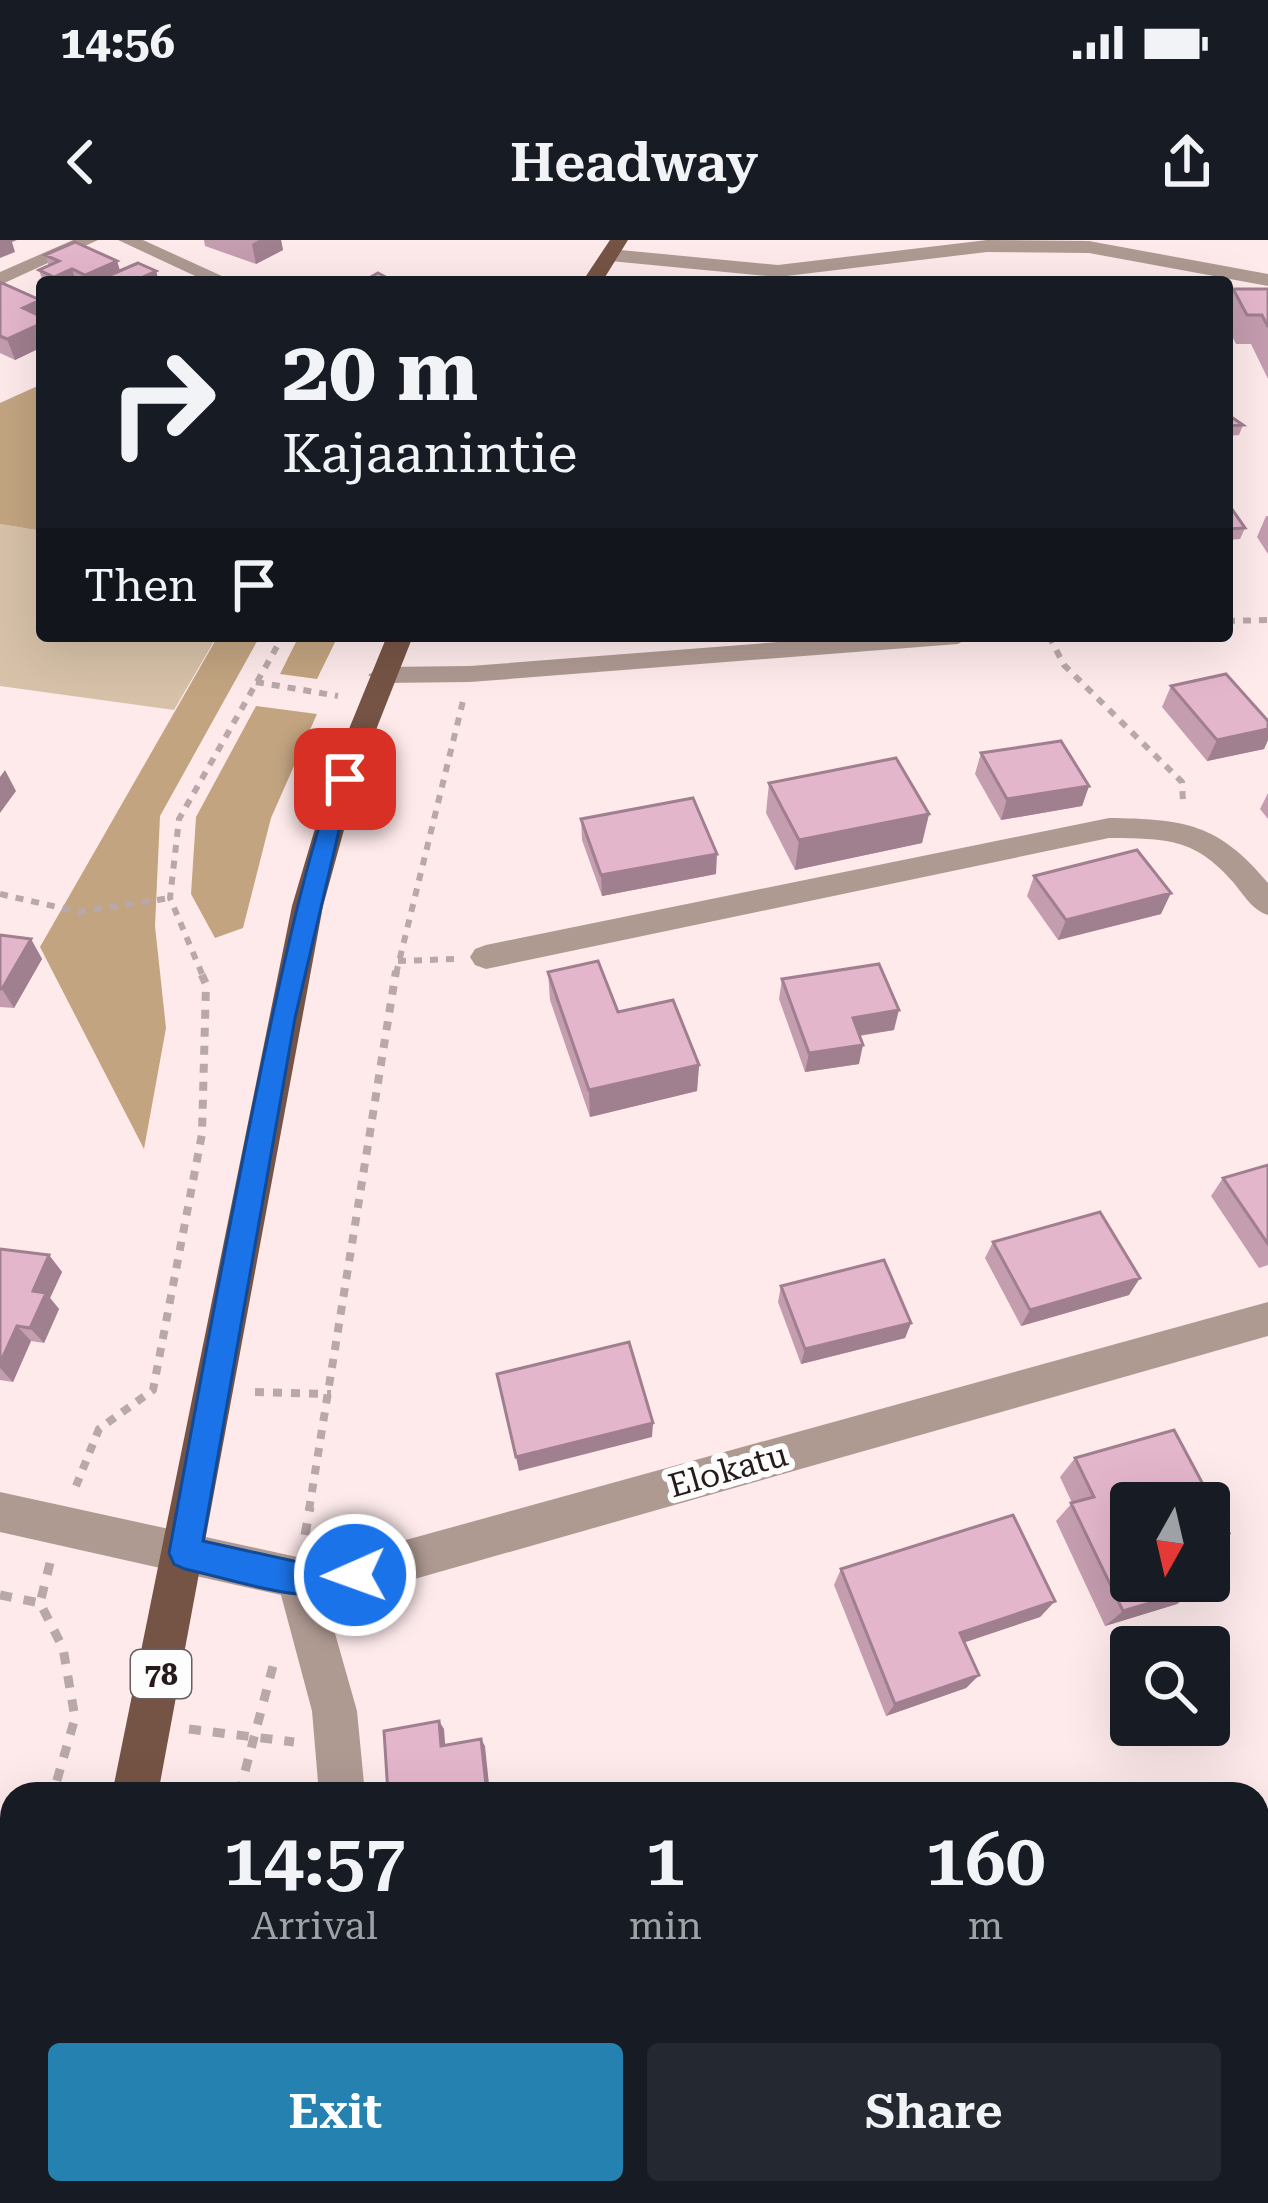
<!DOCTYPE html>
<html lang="en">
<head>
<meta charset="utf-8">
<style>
	body { margin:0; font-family:"Roboto Serif",serif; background:#242831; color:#f1f3f6; height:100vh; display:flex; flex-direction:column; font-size:45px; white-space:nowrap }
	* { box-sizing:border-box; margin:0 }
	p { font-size:39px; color:#9ea1a6 }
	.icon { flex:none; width:66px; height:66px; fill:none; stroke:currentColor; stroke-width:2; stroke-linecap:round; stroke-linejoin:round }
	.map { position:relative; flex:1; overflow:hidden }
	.side { position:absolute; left:0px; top:1542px; width:1269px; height:423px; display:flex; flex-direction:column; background:#171b24; border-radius:36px 36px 0 0; box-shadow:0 12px 48px #0002 }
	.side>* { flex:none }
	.top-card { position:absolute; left:36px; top:36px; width:1197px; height:366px; border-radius:12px; box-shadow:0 12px 48px #0002; background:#171b24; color:#f1f3f6; overflow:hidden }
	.needle { width:78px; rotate:188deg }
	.tools { position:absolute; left:1110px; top:1242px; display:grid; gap:24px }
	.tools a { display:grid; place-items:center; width:120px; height:120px; border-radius:12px; background:#171b24; box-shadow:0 12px 48px #0002; font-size:60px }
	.pin { position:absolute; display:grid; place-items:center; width:102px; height:102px; color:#fff; margin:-51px; border-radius:24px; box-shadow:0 6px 18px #0006 }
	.me { position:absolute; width:132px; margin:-66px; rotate:268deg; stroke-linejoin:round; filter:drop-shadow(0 0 9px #0008) }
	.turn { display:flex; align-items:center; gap:42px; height:252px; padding:0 48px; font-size:54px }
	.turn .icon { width:156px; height:156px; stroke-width:2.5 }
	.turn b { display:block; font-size:84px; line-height:102px }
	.then { display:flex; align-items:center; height:114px; padding:0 48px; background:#0003; gap:24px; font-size:45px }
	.eta { display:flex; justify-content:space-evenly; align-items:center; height:204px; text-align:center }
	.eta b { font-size:72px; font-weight:600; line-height:84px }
	.action { display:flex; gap:24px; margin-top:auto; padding:24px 48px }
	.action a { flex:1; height:138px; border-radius:12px; background:#2581af; color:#fff; font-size:48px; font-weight:600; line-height:138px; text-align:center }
	.action a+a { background:#242831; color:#f1f3f6 }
	.status { display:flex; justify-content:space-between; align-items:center; height:84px; padding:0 60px; background:#171b24; direction:ltr }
	.status svg { height:33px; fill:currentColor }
	header { display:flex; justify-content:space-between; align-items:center; height:156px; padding:0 48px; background:#171b24; font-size:54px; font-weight:600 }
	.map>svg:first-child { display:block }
	.green { fill:#d7c1a8 }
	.forest { fill:#c2a480 }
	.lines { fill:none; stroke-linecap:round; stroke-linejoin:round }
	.path-far2 { stroke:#b9a8a9; stroke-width:6; stroke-dasharray:8 8; stroke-linecap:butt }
	.path-far1 { stroke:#b9a8a9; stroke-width:8; stroke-dasharray:9 9; stroke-linecap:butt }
	.path { stroke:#b9a8a9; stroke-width:9; stroke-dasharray:12 12; stroke-linecap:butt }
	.minor { fill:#af9a92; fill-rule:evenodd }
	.major { fill:#765445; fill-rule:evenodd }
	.wall { fill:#c49daf }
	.shaded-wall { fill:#a07f8f }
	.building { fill:#e4b6cc; stroke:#a07f8f; stroke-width:3 }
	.route { fill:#1a73e8; stroke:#114b97; stroke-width:3 }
	.labels { text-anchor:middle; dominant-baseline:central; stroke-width:12; stroke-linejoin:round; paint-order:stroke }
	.shield { fill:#fdfdfd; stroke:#665e5f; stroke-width:3 }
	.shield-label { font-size:30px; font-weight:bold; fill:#261a1b }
	.street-label { font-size:33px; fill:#261a1b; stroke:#fdfdfd }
</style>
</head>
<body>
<div class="status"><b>14:56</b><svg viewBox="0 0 49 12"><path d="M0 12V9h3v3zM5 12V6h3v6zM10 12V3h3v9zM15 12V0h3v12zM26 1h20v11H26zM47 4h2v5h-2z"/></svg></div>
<header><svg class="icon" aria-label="back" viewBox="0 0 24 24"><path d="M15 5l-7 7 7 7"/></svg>Headway<svg class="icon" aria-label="share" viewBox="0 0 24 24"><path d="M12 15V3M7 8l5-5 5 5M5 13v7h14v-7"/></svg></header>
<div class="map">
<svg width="1268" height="1963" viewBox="0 0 1268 1963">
	<rect width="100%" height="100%" fill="#feeaeb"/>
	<!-- green -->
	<path class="green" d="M0,284L42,291V396H217L174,470L0,446Z"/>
	<!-- forest -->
	<path class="forest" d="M42,144V291L0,284V163Z
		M218,396H260L160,576L155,686L166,788L144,909L40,707Z
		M299,396H338L317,439L280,434Z
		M256,466L317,474L271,578L243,688L215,698L191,654L196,577Z"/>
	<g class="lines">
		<!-- path-far2 -->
		<path class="path-far2" d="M1227,381L1268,380
			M1049,396L1064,425L1182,542L1183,563
			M256,442L338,456
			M0,654L79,672L170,658
			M398,721L455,719
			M202,734L170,658L179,579L283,396
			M396,734L463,461"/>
		<!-- path-far1 -->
		<path class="path-far1" d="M255,1152L331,1154
			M76,1246L99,1189L153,1150L202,894L206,744L200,731
			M309,1270L396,731"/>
		<!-- path -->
		<path class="path" d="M305,1295L310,1267
			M50,1323L40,1363L63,1408L75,1478L53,1554
			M0,1355L40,1363
			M189,1489L294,1502
			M239,1554L273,1426
			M0,1736L12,1695
			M146,1963L148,1953"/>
		<!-- minor -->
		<path class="minor" d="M73,0H98L0,45V32Z
			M118,0H143L235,42H208Z
			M987,0L1089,1L1268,34V46L1089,13L987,12L778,37L610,21L600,15L610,9L778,25Z
			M857,396H971L958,404L470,442L381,443L368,435L381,427L470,426Z
			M1109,578C1184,579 1218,583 1268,643V675C1252,670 1244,655 1233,642C1194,597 1165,599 1109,598L486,729L475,725L470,717L475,709L486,705Z
			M1268,1062V1096L355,1356L325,1358L357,1471L365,1554H319L312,1471L281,1355L0,1292V1252L297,1317L355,1314Z
			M315,1953H369V1963H315Z"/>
		<!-- major -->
		<path class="major" d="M610,0H628L602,42H582Z
			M387,396H413L361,528L323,666L158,1554H112L292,666L333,528Z
			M20,1953H74L71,1963H17Z"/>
	</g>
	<!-- wall -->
	<path class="wall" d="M204,0H281L283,10L256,24L205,6Z
		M45,15L117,21L120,31H156L159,42H43L39,30L49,26Z
		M0,42L42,65V107L15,120L0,113Z
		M1233,49H1268V139L1251,104H1236L1227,86V67Z
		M1227,174L1243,185L1239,195L1227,196Z
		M1227,262L1245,288L1240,299L1227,300Z
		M1266,276H1268V314L1257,297Z
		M1171,446L1268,481V500L1264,509L1207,521L1162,467Z
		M981,513L1089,546L1082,566L1001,580L975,534Z
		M769,543L929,574L922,603L795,630L766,573Z
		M1268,553V579L1260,569Z
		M581,579L716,634L602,656L582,600Z
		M1034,636L1161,674L1058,700L1027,656Z
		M0,695L31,699L42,719L14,768L0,767Z
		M548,732L618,772L699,825L697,851L590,877L550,760Z
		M782,739L894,790L860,796L859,824L805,832L779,759Z
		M1268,925V1025L1259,1028L1211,956L1223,938Z
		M993,1002L1129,1055L1021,1086L985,1018Z
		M0,1009L49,1015L62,1032L50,1058L59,1069L44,1103L31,1101L13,1142L0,1140Z
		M781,1046L911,1083L905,1098L801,1124L778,1062Z
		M1075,1218L1131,1263L1177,1364L1105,1386L1056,1281L1072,1263L1060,1237Z
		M841,1329L1055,1361L1040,1377L964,1402L979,1435L966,1448L886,1476L834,1345Z"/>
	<!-- shaded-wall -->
	<path class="shaded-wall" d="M0,0H17L12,2L15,12L0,18Z
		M259,0H281L283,10L256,24L252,4Z
		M117,21L123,41L87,42L85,35Z
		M72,29L76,42H55L54,37Z
		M156,31L159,42H132Z
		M40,60L42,107L15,120L7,99L23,68Z
		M1268,489V500L1264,509L1207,521L1217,500Z
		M5,530L16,551L0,573V537Z
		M1089,546L1082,566L1001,580L1007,559Z
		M929,574L922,603L795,630L799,600Z
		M717,614L716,634L602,656L601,635Z
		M1171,653L1161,674L1058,700L1066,680Z
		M31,699L42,719L14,768L2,749Z
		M899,770L894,790L848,797L853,778Z
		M863,805L859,824L805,832L809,813Z
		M699,825L697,851L590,877L589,850Z
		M49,1015L62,1032L50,1058L59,1069L44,1103L30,1088L33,1051Z
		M1140,1038L1129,1055L1021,1086L1030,1070Z
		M911,1083L905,1098L801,1124L805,1109Z
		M17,1086L31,1101L13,1142L0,1128V1123Z
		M653,1183L652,1197L519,1231L516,1217Z
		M1229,1293L1209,1309V1298Z
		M1197,1349L1177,1364L1105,1386L1123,1371Z
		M1055,1361L1040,1377L948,1408L960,1393Z
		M979,1435L966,1448L886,1476L895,1464Z
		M439,1481L444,1489L446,1514L441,1506Z
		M481,1499L485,1506L490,1554H487Z"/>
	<!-- building -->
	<path class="building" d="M75,2L117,21L85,35L72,29L54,37L39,30L59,21L45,15Z
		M138,23L156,31L132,42H94Z
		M378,33L395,42H362Z
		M0,42L40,60L23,68L42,77V83L7,99L0,96Z
		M1233,49H1268V87L1262,75H1247Z
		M1227,174L1243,185L1227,186Z
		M1227,262L1245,288L1227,289Z
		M1226,434L1268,481V489L1217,500L1171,446Z
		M1061,501L1089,546L1007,559L981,513Z
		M896,518L929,574L799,600L769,543Z
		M693,558L717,614L601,635L581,579Z
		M1137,610L1171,653L1066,680L1034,636Z
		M0,695L31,699L2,749H0Z
		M598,721L618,772L673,760L699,825L589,850L548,732Z
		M879,724L899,770L853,778L863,805L809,813L782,739Z
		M1268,925V1004L1223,938Z
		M1100,972L1140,1038L1030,1070L993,1002Z
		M0,1009L49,1015L33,1051L46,1053L30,1088L17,1086L0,1123Z
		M884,1020L911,1083L805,1109L781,1046Z
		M629,1102L653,1183L516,1217L497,1134Z
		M1174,1190L1229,1293L1209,1298V1263H1131V1341H1193L1197,1349L1123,1371L1071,1263L1094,1257L1075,1218Z
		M1013,1275L1055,1361L960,1393L979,1435L895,1464L841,1329Z
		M439,1481L441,1506L481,1499L487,1554H388L384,1491Z"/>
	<!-- route -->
	<path class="route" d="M345,532L355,539L342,578L295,778L203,1301L298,1322L355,1319L366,1324L371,1335L366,1347C311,1369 240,1341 185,1329L174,1324L169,1313C186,1224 303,548 345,532Z"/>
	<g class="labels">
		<!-- shield labels -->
		<rect class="shield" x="131" y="1410" width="60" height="48" rx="9"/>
		<g class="shield-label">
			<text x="161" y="1434">78</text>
		</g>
		<!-- street labels -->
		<g class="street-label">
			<text transform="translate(728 1230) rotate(-16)">Elokatu</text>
		</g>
	</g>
</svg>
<div class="tools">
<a><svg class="needle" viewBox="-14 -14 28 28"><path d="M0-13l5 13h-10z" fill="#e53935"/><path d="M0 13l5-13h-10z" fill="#9ea1a6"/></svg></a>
<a><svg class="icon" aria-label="search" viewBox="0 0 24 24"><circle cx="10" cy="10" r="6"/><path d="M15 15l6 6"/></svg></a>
</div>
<div class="pin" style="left:345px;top:539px;background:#d93025"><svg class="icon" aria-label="arrive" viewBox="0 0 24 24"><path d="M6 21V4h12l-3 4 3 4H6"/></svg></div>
<svg class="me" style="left:355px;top:1335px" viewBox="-20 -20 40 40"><circle r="17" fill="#1a73e8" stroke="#fff" stroke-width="3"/><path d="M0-11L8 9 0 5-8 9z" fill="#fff"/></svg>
<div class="top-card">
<div class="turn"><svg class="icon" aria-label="right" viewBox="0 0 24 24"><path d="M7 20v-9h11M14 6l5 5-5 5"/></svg><div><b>20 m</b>Kajaanintie</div></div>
<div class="then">Then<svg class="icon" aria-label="arrive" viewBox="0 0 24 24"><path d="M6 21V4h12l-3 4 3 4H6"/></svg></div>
</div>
<section class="side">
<div class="eta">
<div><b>14:57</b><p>Arrival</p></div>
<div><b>1</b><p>min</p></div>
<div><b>160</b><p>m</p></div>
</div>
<div class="action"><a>Exit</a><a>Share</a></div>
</section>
</div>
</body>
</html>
